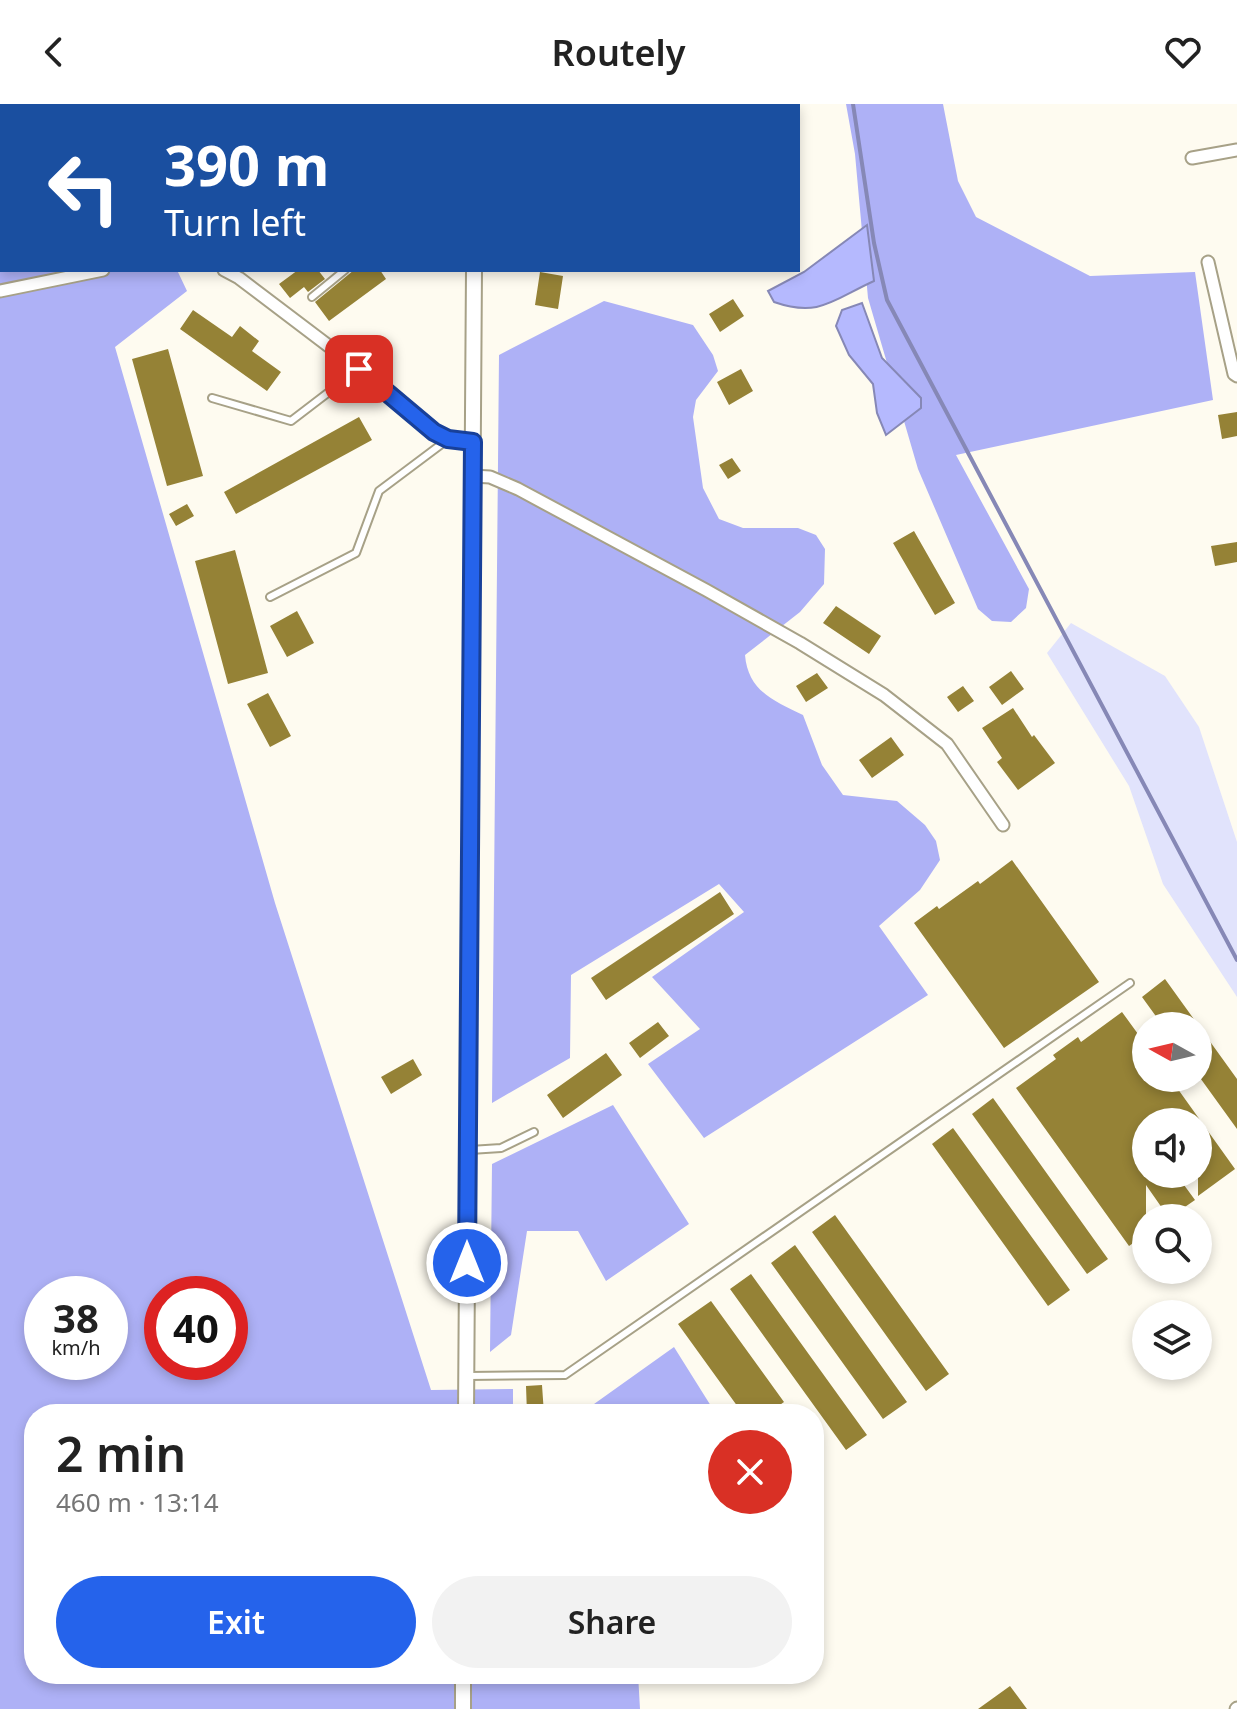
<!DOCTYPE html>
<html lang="en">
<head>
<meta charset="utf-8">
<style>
	body { margin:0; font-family:"Noto Sans",sans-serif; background:#f2f2f2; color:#222; height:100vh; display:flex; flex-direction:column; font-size:30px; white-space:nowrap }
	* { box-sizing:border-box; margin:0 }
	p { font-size:26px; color:#767676 }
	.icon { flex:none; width:44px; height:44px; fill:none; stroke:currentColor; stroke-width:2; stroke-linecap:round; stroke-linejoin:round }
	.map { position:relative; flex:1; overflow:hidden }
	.panel { position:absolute; left:24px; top:1300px; width:800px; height:280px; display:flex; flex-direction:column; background:#fff; border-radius:32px; box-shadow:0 4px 12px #0003 }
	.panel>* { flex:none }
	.guide { position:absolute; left:0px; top:0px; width:800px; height:168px; box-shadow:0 4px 12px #0003; background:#1a4fa0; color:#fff; overflow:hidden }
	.needle { width:52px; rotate:278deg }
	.fabs { position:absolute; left:1132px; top:908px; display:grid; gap:16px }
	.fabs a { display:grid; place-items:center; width:80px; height:80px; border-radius:50%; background:#fff; box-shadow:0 4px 12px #0003; font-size:40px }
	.speed { position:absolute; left:24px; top:1172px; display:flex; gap:16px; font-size:40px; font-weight:700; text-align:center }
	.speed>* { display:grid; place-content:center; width:104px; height:104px; border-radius:50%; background:#fff; box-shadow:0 4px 12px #0003; line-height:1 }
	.speed small { font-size:20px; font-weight:400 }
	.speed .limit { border:12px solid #d22; background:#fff; color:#111 }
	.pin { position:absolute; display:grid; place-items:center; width:68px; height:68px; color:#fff; margin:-34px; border-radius:16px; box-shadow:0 4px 12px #0006 }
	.me { position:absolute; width:88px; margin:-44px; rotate:0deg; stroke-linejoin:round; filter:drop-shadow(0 0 6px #0008) }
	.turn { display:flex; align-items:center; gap:28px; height:168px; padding:0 32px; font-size:36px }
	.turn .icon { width:104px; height:104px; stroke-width:2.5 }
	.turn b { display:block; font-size:56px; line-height:68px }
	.round { display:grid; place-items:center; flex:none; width:84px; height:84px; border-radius:42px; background:#f2f2f2 }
	.summary { display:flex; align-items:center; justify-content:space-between; height:136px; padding:0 32px }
	h1 { font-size:48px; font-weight:600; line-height:60px }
	.cta { display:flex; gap:16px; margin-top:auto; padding:16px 32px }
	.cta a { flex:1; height:92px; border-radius:48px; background:#2563eb; color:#fff; font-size:32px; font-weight:600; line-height:92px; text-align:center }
	.cta a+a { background:#f2f2f2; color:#222 }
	header { display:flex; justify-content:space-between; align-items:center; height:104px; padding:0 32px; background:#fff; font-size:36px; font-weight:600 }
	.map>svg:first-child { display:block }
	.green { fill:#e1e3fc }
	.forest { fill:#aeb1f6; fill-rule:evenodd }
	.water { fill:#b5b9fe; stroke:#8688b6; stroke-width:2 }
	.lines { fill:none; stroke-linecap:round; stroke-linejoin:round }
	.stream { stroke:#8688b6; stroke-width:4 }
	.building { fill:#958236 }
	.service-casing { stroke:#a7a187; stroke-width:10 }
	.minor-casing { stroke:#a7a187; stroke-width:15 }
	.tertiary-casing { stroke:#a7a187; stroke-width:18 }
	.service { stroke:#fff; stroke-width:6 }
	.minor { stroke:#fff; stroke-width:11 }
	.tertiary { stroke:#fff; stroke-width:14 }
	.route-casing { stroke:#184099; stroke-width:20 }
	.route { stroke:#2563eb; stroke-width:14 }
</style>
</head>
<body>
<header><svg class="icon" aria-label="back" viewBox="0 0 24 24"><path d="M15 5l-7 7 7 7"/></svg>Routely<svg class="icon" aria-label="heart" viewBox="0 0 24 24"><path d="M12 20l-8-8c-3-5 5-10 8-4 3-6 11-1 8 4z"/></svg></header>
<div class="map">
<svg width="1237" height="1605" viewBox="0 0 1237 1605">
	<rect width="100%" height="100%" fill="#fefbf0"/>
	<!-- green -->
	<path class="green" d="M1071,519L1165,572L1199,623L1237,738V893L1163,780L1129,682L1047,549Z"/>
	<!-- forest -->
	<path class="forest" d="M0,0H120L121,2H2V166H177L187,187L115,243L275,799L431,1286L513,1285V1310H34V1570H638L640,1605H0ZM42,1190H110V1258H42ZM162,1190H230V1258H162Z
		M846,0H943L958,77L976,113L1090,172L1195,168L1213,296L956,351L1029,485L1026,504L1011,518L992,517L978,505L918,365L868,194L855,50Z
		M604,197L693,221L713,251L718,267L696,296L693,313L703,384L719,415L743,424H798L816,431L825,445L824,480L800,508L745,551C748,587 774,597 803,611L822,661L843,691L897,697L925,721L936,737L940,756L920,786L879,822L928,891L704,1034L648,960L700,925L652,873L744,808L719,780L571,871L570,954L492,999L499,251Z
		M613,1001L689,1120L606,1177L578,1127H527L511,1231L490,1248L492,1060Z
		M674,1243L716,1310H580Z"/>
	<!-- water -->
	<path class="water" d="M867,121L874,177C834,195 820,214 774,198L768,187L804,168Z
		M862,199L882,254L921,294V304L886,331L877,309L873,280L849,251L836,222L842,206Z"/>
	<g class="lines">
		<!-- stream -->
		<path class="stream" d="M853,0L874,139L887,196L1237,856"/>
	</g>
	<!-- building -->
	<path class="building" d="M298,166H318L325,175L308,188L304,183L290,194L279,180Z
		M354,166H380L386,175L329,217L315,198Z
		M540,168L563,172L558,205L535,201Z
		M733,195L744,212L720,228L709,210Z
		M193,206L232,233L240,222L259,237L252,247L281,268L267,287L180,225Z
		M168,245L203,372L167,382L132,255Z
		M741,265L753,287L729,301L717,278Z
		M1237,308V332L1222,335L1218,311Z
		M359,313L372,336L236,410L224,388Z
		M732,354L741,367L728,375L719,361Z
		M187,400L194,412L176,422L169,410Z
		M914,427L955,499L935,511L893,439Z
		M1237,438V458L1215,462L1211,442Z
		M235,446L268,569L228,580L195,457Z
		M836,502L881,532L869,550L823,519Z
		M297,507L314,539L287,553L270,522Z
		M1011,567L1024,585L1002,601L989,583Z
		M817,569L828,584L806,598L796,582Z
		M963,582L974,597L958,608L947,593Z
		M268,589L291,632L270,643L247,600Z
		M1013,604L1032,633L1034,631L1055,659L1018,686L997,658L1002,654L982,624Z
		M891,633L904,651L872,674L859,656Z
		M1012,756L1099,878L1004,944L914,819L937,802L939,805L978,777L980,780Z
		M720,788L734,810L606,896L591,874Z
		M1165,875L1237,975V1025L1198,971V922H1163L1142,893Z
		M1122,908L1146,941V974H1170L1235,1065L1198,1092V1018H1146V1070H1176L1195,1096L1169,1114L1146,1081V1130L1129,1142L1016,984L1056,955L1053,951L1078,933L1081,938Z
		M658,918L669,932L640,954L629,939Z
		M606,949L622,971L563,1014L547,991Z
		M413,955L422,971L391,990L381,973Z
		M993,994L1108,1155L1087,1170L972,1010Z
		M953,1024L1070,1186L1048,1202L932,1040Z
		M835,1111L949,1270L926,1287L812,1128Z
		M795,1141L907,1298L883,1315L771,1159Z
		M751,1170L867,1331L846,1346L730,1185Z
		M711,1197L784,1298L767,1310H743L678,1220Z
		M542,1281L544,1310H527L526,1282Z
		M1010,1582L1027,1605H978Z"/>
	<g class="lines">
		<defs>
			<path id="service" d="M132,0V2
				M424,2L427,0
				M312,193L345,166
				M212,294L291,317L359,265
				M270,493L356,449L379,387L447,336
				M470,1046L501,1044L534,1028
				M468,1272L565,1271L1130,879"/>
			<path id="minor" d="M1192,54L1237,46
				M1208,158L1234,270L1237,272
				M224,166L239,174L359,265L434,328L448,335L473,338
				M0,187L103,166
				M473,372L490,373L518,385L706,486L800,539L884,591L947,640L1003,721
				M1236,1605L1237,1604"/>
			<path id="tertiary" d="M484,2V0
				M466,1310L474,166
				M463,1605V1570"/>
		</defs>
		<!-- service casing -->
		<use href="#service" class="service-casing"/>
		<!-- minor casing -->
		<use href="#minor" class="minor-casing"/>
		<!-- tertiary casing -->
		<use href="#tertiary" class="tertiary-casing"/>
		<!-- service -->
		<use href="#service" class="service"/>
		<!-- minor -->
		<use href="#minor" class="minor"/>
		<!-- tertiary -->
		<use href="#tertiary" class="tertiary"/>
	</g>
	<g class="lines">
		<defs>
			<path id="route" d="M359,265L434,328L448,335L473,338L467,1159"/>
		</defs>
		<!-- route casing -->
		<use href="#route" class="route-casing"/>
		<!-- route -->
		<use href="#route" class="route"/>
	</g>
</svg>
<div class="fabs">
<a><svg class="needle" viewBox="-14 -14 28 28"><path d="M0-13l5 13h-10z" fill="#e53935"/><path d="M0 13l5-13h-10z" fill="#767676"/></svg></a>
<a><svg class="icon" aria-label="sound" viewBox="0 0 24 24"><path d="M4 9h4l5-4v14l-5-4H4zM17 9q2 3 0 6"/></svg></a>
<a><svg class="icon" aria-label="search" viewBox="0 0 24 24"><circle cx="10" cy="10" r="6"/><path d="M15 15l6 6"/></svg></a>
<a><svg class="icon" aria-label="layers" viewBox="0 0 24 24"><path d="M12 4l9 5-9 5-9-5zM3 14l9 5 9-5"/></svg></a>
</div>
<div class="speed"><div>38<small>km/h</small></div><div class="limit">40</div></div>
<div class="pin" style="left:359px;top:265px;background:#d93025"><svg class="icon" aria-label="arrive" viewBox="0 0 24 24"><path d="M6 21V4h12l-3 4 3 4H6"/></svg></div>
<svg class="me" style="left:467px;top:1159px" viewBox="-20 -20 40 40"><circle r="17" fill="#2563eb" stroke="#fff" stroke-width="3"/><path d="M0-11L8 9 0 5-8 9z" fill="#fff"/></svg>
<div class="guide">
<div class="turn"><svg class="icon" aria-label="left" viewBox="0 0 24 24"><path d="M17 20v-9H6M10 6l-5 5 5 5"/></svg><div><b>390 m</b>Turn left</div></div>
</div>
<section class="panel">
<div class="summary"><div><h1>2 min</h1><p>460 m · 13:14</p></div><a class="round" style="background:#d93025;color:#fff"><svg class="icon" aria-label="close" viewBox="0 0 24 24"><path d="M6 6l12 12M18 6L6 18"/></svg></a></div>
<div class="cta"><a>Exit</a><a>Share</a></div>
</section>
</div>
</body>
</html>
